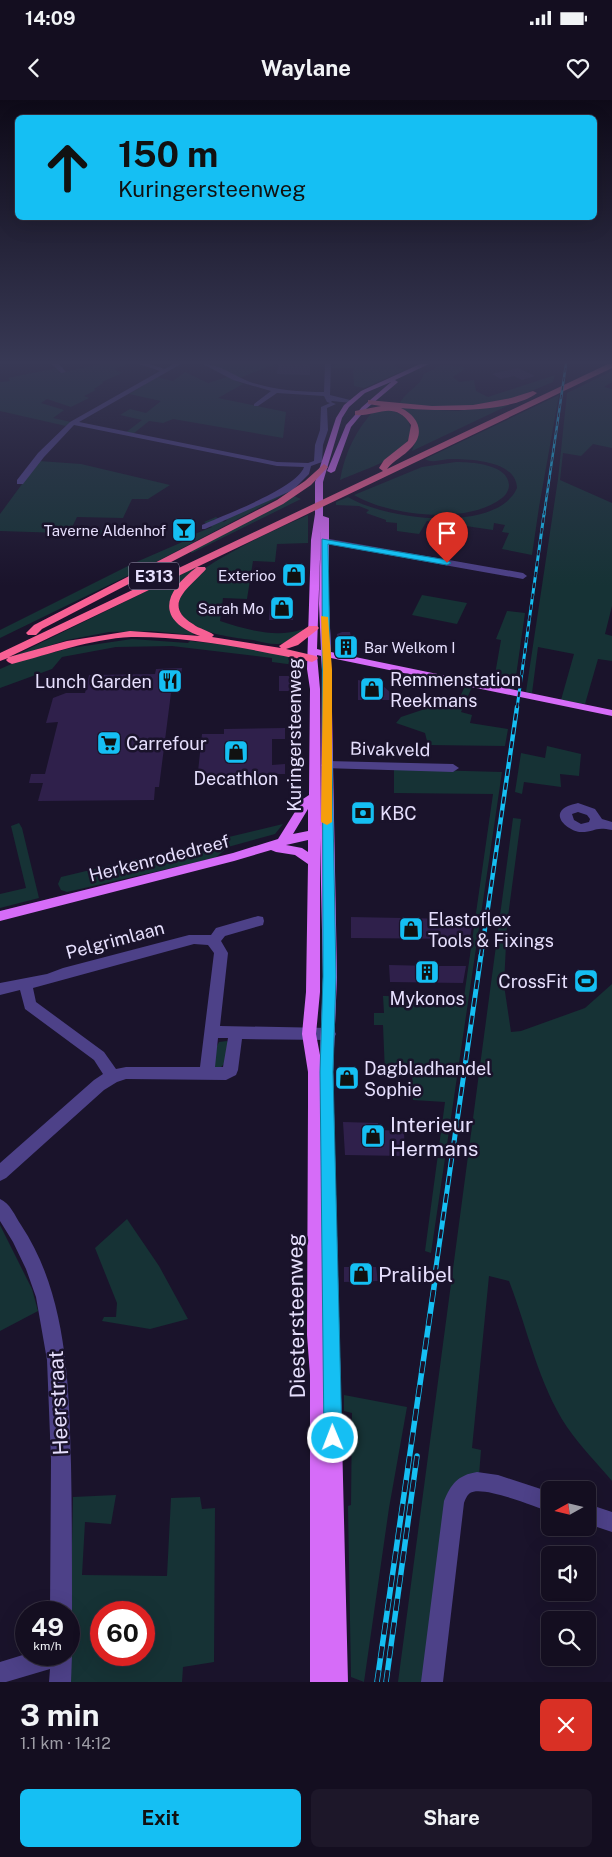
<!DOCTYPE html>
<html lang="en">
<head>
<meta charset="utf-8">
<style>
	body { margin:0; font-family:"Public Sans",sans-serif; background:#1d1729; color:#f1f3f6; height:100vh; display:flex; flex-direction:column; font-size:19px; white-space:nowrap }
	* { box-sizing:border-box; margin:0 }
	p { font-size:16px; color:#9d9ca5 }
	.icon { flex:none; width:28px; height:28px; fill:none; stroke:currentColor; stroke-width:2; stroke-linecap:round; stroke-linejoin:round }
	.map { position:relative; height:1582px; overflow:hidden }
	.sheet { display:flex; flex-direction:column; background:#140e20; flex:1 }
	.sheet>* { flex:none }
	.hud { position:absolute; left:15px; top:15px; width:582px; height:105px; border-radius:8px; box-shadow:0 5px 20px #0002,0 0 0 1px #332e3e; background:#15bff3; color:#111; overflow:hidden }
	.needle { width:32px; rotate:262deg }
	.buttons { position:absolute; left:541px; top:1381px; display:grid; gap:10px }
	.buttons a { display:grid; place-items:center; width:55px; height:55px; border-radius:8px; background:#140e20; box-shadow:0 5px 20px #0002,0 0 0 1px #332e3e; font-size:25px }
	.speed { position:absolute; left:15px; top:1501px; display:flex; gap:10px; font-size:25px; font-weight:700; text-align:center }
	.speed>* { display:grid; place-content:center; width:65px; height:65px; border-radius:50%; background:#140e20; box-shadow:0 5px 20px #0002,0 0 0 1px #332e3e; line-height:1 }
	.speed small { font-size:12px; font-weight:400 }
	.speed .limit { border:8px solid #d22; background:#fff; color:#111 }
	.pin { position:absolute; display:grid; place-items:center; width:42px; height:42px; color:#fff; margin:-51px -21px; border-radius:50% 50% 50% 0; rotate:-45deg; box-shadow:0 0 5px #0007 }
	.pin .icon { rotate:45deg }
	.me { position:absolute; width:55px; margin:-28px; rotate:359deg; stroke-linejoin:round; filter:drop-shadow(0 0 4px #0008) }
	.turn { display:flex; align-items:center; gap:18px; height:105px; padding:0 20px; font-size:22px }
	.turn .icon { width:65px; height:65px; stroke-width:2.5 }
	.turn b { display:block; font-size:35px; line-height:42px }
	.round { display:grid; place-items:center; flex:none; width:52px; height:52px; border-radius:8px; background:#1d1729 }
	.head { display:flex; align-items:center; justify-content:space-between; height:85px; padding:0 20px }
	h1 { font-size:30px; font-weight:700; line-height:38px }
	.primary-button { display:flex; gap:10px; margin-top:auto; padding:10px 20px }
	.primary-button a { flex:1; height:58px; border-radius:8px; background:#15bff3; color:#111; font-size:20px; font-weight:700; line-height:58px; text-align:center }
	.primary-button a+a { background:#1d1729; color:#f1f3f6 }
	.status { display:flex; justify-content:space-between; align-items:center; height:35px; padding:0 25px; background:#140e20; direction:ltr }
	.status svg { height:14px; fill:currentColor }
	header { display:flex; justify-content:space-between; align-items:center; height:65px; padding:0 20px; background:#140e20; font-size:22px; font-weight:700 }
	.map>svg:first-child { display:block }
	.green { fill:#163235; fill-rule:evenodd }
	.building { fill:#2f204b }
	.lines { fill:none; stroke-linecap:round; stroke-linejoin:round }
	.minor { fill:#4d4188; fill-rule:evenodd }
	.major { fill:#d66cf8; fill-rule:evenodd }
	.highway { fill:#f76094; fill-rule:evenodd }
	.rail-far4-casing { stroke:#15bff3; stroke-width:2.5 }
	.rail-far3-casing { stroke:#15bff3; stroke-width:3 }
	.rail-far2-casing { stroke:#15bff3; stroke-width:4.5 }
	.rail-far1-casing { stroke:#15bff3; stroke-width:5 }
	.rail-casing { stroke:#15bff3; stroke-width:5.5 }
	.rail-far4 { stroke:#1a132b; stroke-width:1; stroke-dasharray:4.5; stroke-linecap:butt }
	.rail-far3 { stroke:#1a132b; stroke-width:2; stroke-dasharray:5.5; stroke-linecap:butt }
	.rail-far2 { stroke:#1a132b; stroke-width:2.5; stroke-dasharray:7; stroke-linecap:butt }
	.rail-far1 { stroke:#1a132b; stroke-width:3; stroke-dasharray:9; stroke-linecap:butt }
	.rail { stroke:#1a132b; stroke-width:4; stroke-dasharray:12; stroke-linecap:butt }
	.route { fill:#15bff3; stroke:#0e7c9e }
	.slow { fill:#f59e0b }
	.labels { text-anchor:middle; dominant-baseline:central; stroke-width:5; stroke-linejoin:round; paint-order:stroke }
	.far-poi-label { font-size:15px; fill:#e6dffd; stroke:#1a132b; text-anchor:end }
	.shield { fill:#1a132b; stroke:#a9a2be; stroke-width:1 }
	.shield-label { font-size:16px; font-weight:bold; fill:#e6dffd }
	.poi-label { font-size:18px; fill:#e6dffd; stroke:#1a132b; text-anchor:start }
	.street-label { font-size:18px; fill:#e6dffd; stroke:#1a132b }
	.near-poi-label { font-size:21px; fill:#e6dffd; stroke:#1a132b; text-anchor:start }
	.near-street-label { font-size:21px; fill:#e6dffd; stroke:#1a132b }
</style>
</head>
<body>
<div class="status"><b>14:09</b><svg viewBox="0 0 49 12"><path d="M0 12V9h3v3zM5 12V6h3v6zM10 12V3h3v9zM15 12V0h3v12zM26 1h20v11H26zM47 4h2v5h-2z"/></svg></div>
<header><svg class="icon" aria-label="back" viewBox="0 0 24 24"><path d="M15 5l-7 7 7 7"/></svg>Waylane<svg class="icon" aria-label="heart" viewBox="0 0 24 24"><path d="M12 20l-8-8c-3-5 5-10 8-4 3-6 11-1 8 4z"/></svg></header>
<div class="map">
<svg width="612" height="1582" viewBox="0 0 612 1582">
	<rect width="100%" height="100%" fill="#1a132b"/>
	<!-- green -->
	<path class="green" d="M101,264H128L114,269L122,273L102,282L103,283L94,289L96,290L84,296L89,298L71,307L47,299L41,303L64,310L53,318L71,322L66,326L0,311V282L10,281L8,278L57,268L59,273Z
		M209,264H275L237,279Z
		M338,264H397L394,266L405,270L364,288L354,286L353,268H330Z
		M444,264L466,268L453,277L459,282L474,280L476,291L488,297L555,275L553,282L517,297L460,308L399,305C405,291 419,288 424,274Z
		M612,271V282L604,287L612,289V348L593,344L581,356L563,353L560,380L612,403V506L605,534L612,536V561L598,559L585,604L561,600L574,554L538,547L532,593L526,592L558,379L567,293Z
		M185,272L208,283L227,277L243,284L218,298L286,312L283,338L173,319L163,323L149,321L133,334L125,333L142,320L120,315L130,309L146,313L161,301L129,294L157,277L173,281Z
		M559,295L539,407L532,455L502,449L509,433L502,432L505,425L494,423L493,430L459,425L462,420L427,421L419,434L397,431V423L386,422V420L366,413L369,410L359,406L336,405V402L348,397C383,419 496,435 517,388C516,361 472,359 451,359C443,359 432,364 425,359Z
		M507,303L509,305L412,351C420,329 421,317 397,308L458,311Z
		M384,308C397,312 412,316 410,332C409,358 359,371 340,380C345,352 356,330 375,309Z
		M39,361L81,364L170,385L148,399H132L123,418L77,417L71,429L152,432L154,436L0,431V414Z
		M456,362C471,362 508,364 509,385C509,390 506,395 502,398C468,425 389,416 354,395L422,367Z
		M291,391L152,464L0,538V530L134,463L187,440L185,438L212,427L204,422L216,417L224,422L227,420L224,418Z
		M294,396L301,399L192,453L189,451Z
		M308,415V443L277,444L275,462L253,461L247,499L223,498L220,521C245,529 276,539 303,529V532C297,535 290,542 284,543C275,546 262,542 253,540C232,538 175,531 179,502C179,499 179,494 181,491C195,465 279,428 308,415Z
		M198,466C184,478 175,486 170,504L196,533L192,535L151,531L109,532L67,540L10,558Z
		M422,495L467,503L457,524L412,515Z
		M507,511L525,513L514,590L493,586L501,540L496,539Z
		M132,539L188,543L190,541C215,544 288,549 305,563V568L300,569L295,565L272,562V558L172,546L116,547L62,557L52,569L0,588V569L16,562L71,548Z
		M465,586L472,587L461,612L472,615L470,623L508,629L505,646L428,645L425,633L396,623L401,617L425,609L428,602L455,608Z
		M547,646L581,654L579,676L560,674L561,687L524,682L522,694L515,692L521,653L545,658Z
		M394,669L502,672L431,1153L425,1151L445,1002L413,1000L412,971L385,973L383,925H374V913H384L383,896L464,897L493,694L394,693Z
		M513,718L521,719L507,824L504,885L511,932L521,931L585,908L612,884V1381C597,1363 580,1346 567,1327C538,1283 528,1230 509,1181L489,1176L472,1348L481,1350L479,1375L465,1380L425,1582H398Z
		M19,723L22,728L39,798L0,808V794L26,788L11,726Z
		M283,724L275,734L228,747L215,758L67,792L61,790L58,784L61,777Z
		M227,941L229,943L225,963L220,968H215C214,958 214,951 219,942Z
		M127,1119L159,1166L188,1219L150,1229L102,1221L104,1217H116L117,1203L95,1148Z
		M0,1125L32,1189L38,1211L0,1231Z
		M344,1295L407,1307L389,1408L364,1582L351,1577L348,1406L351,1405L352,1313L344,1311Z
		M116,1395L111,1424L85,1422L82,1475L167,1476L171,1398L200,1397L202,1409L215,1408L214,1562L183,1567L182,1582H69L73,1397ZM101,1512H144V1555H101Z"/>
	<!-- building -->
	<path class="building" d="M278,264H310V275L277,274Z
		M518,268L535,276L522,280L514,276L501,279L492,274Z
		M270,502L294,504L293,520H269Z
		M342,532H350L351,537H355V548L337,549V534Z
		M182,568L179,593H171L159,687H155L154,700L38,701L43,683H29L31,674H45L58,622L46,623L53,598L66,593H85L89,575L155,574L156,569Z
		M279,576H292V591H279Z
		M358,580L382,585L391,593L392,600H358Z
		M285,628V639H272V665L285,664V674H271V680L197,681L202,634H224V629Z
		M455,815H471L473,819L470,839L351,838V817L455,819Z
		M389,865L432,866H466L463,883L390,882Z
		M343,1022L378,1023L379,1030L404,1031L405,1056L345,1055Z
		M344,1167H376L378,1181L344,1182Z"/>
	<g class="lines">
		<!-- minor -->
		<path class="minor" d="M52,264H59L66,272L61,273Z
			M139,264H149L165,269L173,264H181L79,322L277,362L308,363L314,361L315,345L320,330L321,307L330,303L327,302L324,296L277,293L258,306H254V304L271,291L233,280L203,264C219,264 235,276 250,282C274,290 299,292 324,292L325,264H331L330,295L354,301L351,303L332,301L331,302L336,304L327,308L328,330L323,345L322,362L311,366L309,374L293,390L205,429H202V425C224,415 297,388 304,367L277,366L74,325L44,357L23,384H17V380L38,353L70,322L160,271Z
			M324,438L523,473L527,476L523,479L321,443V439Z
			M327,661L453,664L459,668L453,672L323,668L321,665Z
			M578,703L595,709L602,719L612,722V730C594,726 596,732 581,732C572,732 552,719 563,709C566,706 574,704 578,703ZM578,712L587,715L590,719L589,722L581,724L574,720L572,714Z
			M258,816L263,817L264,821L263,825L225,836L221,841L228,853L220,926L329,928L334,930L336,934L334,938L329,940L242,939L238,970L236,975L226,980L126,979L117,982L104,990L6,1078L0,1081V1063L94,980L103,974L94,960L25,909L20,890L0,895V883L47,874L63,868L189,835H211L216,828ZM194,844L208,845L214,853L200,967H126L116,969L104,952L36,902L33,888ZM218,938H228L223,967H215Z
			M0,1099C10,1103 15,1116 21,1125C67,1194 69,1284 71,1364C72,1413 72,1463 72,1512L69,1519V1512H50L51,1360L47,1260L36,1197L26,1169L13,1142L0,1121Z
			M477,1372L498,1375L550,1392V1412C535,1407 483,1385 470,1393C467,1395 465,1400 464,1403L443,1582H421L444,1401C451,1384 458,1375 477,1372Z
			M588,1404L612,1412V1432L588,1424Z
			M69,1548L72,1555L71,1582H49L50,1569L6,1582H0V1562L26,1554L69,1555Z"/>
		<!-- major -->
		<path class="major" d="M420,264H429L395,280L398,282L397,283L366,309L351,327L335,371L331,373L327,371L346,325L362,307L391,282L365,293L349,307L342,318L323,382V416L329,418V504L331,552L612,610V616L331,558L337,877L333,972L348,1582H310V1275L307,1235L308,1005V972L302,934L306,892L308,764L295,755L276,752L271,750L234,761L0,821V811L233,753L278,739L303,699L309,695L310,589L307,569L311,440L315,414V382L336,318L344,305L361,291ZM321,429L319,504L321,550L317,549ZM317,555L321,556L322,570L321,730L320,589ZM308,709V731L293,734ZM320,738L323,877L320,955L316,934L320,892ZM308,740V752L302,748L286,745Z"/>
		<!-- highway -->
		<path class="highway" d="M608,264H612V268L197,467H205L206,469C192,486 160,504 193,524C199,529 208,530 214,535L212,537L281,548L279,546L309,526H317L319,528L317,530L298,545L286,549L316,556L318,558L316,560L312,562C256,550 188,536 131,537C90,539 51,554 12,564L8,562L6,560L8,558L0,561V553L383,371L379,368L384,360L408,341L411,325C394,299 377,317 355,315V311L381,306L368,304V300L432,306L473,305L511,298L533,291L537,293C510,314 434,311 401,308C418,316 426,333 411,348C404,356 394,360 387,369ZM197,467C165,491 154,519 200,536L130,531L67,541L9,557Z
			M324,364L328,367L311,385L283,404L42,529L36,535H28L26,533L34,525L277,400L305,381Z"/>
		<defs>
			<path id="rail-far4" d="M544,415L566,264"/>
			<path id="rail-far3" d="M517,608L544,414"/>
			<path id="rail-far2" d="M481,856L517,607"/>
			<path id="rail-far1" d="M435,1174L481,855"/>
			<path id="rail" d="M377,1582L436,1173
				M386,1582L417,1356"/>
		</defs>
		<!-- rail-far4 casing -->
		<use href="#rail-far4" class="rail-far4-casing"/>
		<!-- rail-far3 casing -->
		<use href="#rail-far3" class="rail-far3-casing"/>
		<!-- rail-far2 casing -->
		<use href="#rail-far2" class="rail-far2-casing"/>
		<!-- rail-far1 casing -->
		<use href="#rail-far1" class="rail-far1-casing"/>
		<!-- rail casing -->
		<use href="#rail" class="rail-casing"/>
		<!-- rail-far4 -->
		<use href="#rail-far4" class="rail-far4"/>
		<!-- rail-far3 -->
		<use href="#rail-far3" class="rail-far3"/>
		<!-- rail-far2 -->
		<use href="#rail-far2" class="rail-far2"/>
		<!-- rail-far1 -->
		<use href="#rail-far1" class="rail-far1"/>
		<!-- rail -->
		<use href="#rail" class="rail"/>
	</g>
	<!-- sky -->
	<linearGradient id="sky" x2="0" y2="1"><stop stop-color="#0e0a18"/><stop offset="0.54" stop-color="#383955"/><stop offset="1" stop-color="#383955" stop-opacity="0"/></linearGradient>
	<rect width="612" height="486" fill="url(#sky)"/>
	<!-- route -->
	<path class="route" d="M322,439L447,460L451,463L447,465L328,444L336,876L333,972L342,1338L339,1344L333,1346L327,1344L324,1338L320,972L323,876Z"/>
	<!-- slow -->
	<path class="slow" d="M321,516L328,517L332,570V722L327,725L321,722L323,570Z"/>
	<!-- icons -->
	<defs>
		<symbol id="bar-square" viewBox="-11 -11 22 22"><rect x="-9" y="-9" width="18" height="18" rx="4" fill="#15bff3" stroke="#1a132b"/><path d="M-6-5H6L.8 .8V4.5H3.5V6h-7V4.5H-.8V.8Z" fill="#111"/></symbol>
		<symbol id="shop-square" viewBox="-11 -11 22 22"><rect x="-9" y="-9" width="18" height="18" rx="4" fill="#15bff3" stroke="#1a132b"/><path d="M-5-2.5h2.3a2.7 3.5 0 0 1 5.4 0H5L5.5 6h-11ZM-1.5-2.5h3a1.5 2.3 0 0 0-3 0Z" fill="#111"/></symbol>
		<symbol id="building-square" viewBox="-11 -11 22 22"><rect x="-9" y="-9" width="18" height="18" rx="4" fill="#15bff3" stroke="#1a132b"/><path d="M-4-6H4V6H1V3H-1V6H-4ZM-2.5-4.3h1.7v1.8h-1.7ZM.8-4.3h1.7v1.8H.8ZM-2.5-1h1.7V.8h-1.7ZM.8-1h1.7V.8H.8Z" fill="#111"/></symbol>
		<symbol id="restaurant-square" viewBox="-11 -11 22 22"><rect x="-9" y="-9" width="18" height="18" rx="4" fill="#15bff3" stroke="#1a132b"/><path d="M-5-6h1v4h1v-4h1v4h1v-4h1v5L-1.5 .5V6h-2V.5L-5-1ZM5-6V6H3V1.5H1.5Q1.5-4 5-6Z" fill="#111"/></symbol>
		<symbol id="supermarket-square" viewBox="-11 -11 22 22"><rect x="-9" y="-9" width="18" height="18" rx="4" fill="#15bff3" stroke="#1a132b"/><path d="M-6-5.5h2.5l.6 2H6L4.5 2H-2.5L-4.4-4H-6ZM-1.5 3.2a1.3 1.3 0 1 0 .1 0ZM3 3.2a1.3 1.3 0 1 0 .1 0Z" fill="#111"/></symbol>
		<symbol id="bank-square" viewBox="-11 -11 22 22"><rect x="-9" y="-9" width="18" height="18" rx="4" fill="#15bff3" stroke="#1a132b"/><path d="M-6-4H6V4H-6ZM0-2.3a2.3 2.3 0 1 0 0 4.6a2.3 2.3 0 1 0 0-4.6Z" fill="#111"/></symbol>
		<symbol id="stadium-square" viewBox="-11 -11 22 22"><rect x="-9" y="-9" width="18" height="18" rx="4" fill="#15bff3" stroke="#1a132b"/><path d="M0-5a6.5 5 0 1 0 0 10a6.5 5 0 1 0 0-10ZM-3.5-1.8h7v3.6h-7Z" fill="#111"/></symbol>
	</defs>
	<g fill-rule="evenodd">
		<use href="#bar-square" x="170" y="416" width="28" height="28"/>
		<use href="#shop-square" x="280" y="461" width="28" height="28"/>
		<use href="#shop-square" x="268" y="494" width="28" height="28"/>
		<use href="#building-square" x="332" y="533" width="28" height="28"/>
		<use href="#restaurant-square" x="156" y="567" width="28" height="28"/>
		<use href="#shop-square" x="358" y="575" width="28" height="28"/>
		<use href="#supermarket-square" x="95" y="629" width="28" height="28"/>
		<use href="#shop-square" x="222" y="638" width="28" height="28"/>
		<use href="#bank-square" x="349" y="699" width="28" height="28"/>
		<use href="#shop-square" x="397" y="815" width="28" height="28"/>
		<use href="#building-square" x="413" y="858" width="28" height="28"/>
		<use href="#stadium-square" x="572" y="867" width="28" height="28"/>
		<use href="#shop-square" x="333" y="964" width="28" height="28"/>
		<use href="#shop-square" x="359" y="1022" width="28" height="28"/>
		<use href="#shop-square" x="347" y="1160" width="28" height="28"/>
	</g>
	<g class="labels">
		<!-- far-poi labels -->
		<g class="far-poi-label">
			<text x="166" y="430">Taverne Aldenhof</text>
			<text x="276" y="475">Exterioo</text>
			<text x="264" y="508">Sarah Mo</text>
			<text x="364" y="547" text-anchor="start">Bar Welkom I</text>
		</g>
		<!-- shield labels -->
		<rect class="shield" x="129" y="462.5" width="50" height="27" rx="4"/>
		<g class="shield-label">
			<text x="154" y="476">E313</text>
		</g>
		<!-- poi labels -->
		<g class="poi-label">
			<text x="390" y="579">Remmenstation<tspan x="390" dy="21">Reekmans</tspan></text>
			<text x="152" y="581" text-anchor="end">Lunch Garden</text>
			<text x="126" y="643">Carrefour</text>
			<text x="236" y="678" text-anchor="middle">Decathlon</text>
			<text x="380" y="713">KBC</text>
			<text x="428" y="819">Elastoflex<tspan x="428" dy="21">Tools &amp; Fixings</tspan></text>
			<text x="568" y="881" text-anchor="end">CrossFit</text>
			<text x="427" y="898" text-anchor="middle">Mykonos</text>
			<text x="364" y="968">Dagbladhandel<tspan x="364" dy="21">Sophie</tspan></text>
		</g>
		<!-- street labels -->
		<g class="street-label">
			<text transform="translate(294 635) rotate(-90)">Kuringersteenweg</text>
			<text transform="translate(390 649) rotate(1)">Bivakveld</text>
			<text transform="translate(159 758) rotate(-14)">Herkenrodedreef</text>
			<text transform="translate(115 840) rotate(-15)">Pelgrimlaan</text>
		</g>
		<!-- near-poi labels -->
		<g class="near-poi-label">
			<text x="390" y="1024">Interieur<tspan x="390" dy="24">Hermans</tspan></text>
			<text x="378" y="1174">Pralibel</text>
		</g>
		<!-- near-street labels -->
		<g class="near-street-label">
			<text transform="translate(296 1216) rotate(-91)">Diestersteenweg</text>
			<text transform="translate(58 1303) rotate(-93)">Heerstraat</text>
		</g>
	</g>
</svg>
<div class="buttons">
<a><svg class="needle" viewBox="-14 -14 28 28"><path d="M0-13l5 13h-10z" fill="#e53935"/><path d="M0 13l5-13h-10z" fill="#9d9ca5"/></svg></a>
<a><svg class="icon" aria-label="sound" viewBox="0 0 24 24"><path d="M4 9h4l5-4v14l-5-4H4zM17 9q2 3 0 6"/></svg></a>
<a><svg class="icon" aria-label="search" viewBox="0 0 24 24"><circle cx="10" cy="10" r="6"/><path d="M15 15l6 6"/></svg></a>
</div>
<div class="speed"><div>49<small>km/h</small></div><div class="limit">60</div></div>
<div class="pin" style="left:447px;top:463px;background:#d93025"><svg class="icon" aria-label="arrive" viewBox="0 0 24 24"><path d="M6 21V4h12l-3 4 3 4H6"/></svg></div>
<svg class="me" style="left:333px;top:1338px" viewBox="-20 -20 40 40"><circle r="17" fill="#15bff3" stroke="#fff" stroke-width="3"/><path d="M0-11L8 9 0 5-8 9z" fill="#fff"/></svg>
<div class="hud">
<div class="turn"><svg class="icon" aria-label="ahead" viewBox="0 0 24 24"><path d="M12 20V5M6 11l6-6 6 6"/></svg><div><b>150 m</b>Kuringersteenweg</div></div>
</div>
</div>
<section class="sheet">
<div class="head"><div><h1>3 min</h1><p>1.1 km · 14:12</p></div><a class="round" style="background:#d93025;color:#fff"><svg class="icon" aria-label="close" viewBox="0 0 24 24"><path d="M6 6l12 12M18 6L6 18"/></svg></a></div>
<div class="primary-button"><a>Exit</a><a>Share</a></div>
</section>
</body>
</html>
